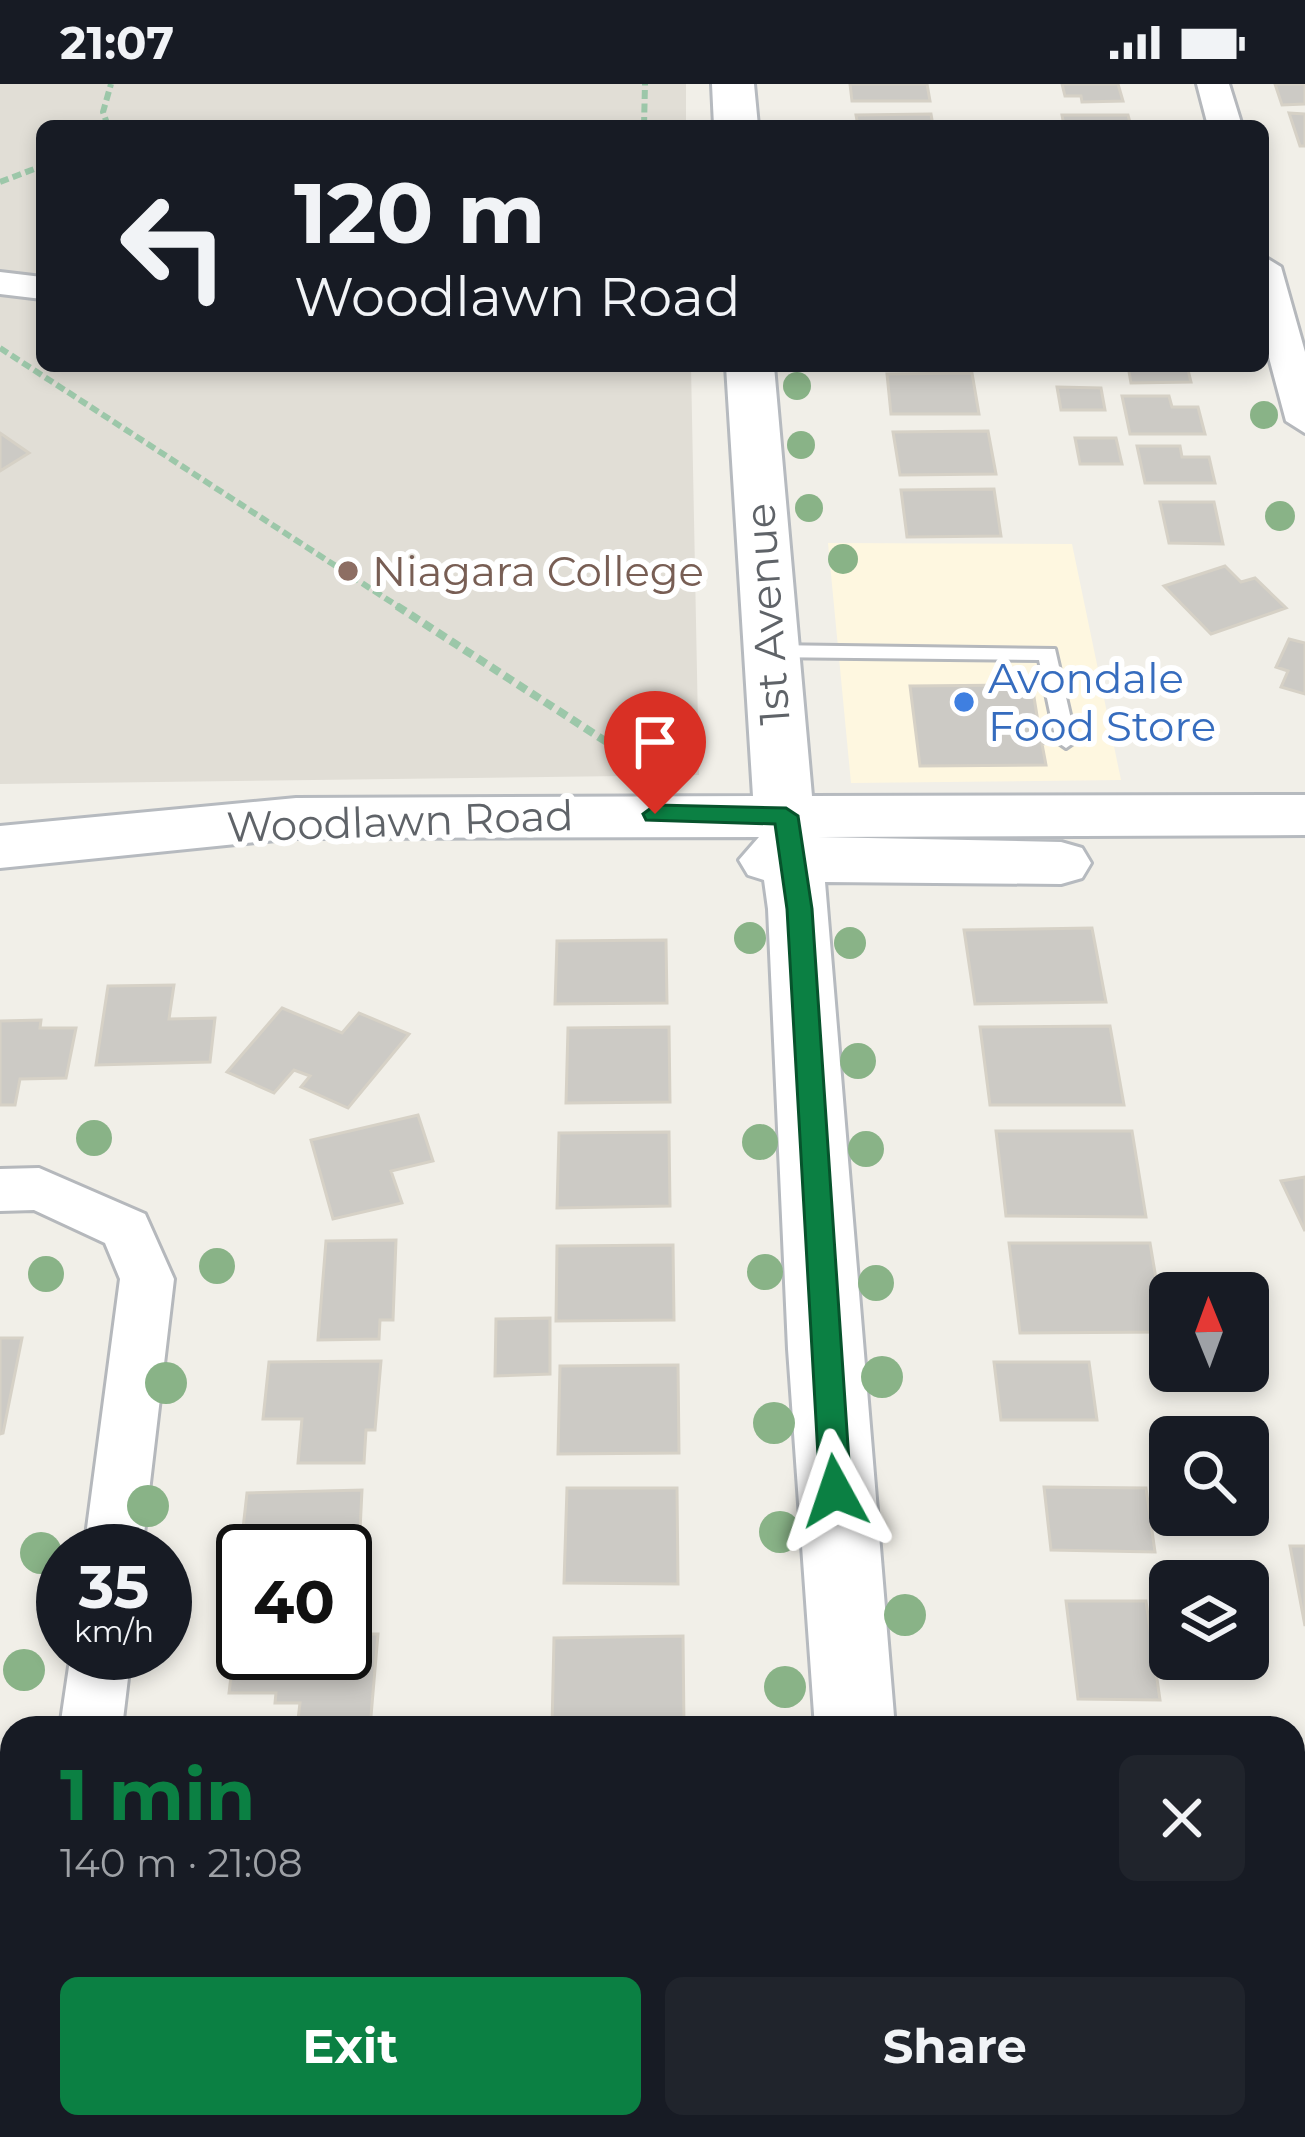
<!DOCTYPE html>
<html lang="en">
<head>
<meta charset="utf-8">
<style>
	body { margin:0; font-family:Montserrat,sans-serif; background:#20242c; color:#f1f3f6; height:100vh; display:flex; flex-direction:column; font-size:45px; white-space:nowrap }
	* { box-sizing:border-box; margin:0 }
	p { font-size:39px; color:#9ea1a6 }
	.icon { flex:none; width:66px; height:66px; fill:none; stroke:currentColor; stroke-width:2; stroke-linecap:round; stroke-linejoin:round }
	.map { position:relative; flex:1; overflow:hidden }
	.details { position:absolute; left:0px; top:1632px; width:1305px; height:423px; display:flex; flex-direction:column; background:#171b24; border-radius:36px 36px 0 0; box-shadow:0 6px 18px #0003 }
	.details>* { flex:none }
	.banner { position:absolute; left:36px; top:36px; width:1233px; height:252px; border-radius:18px; box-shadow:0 6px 18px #0003; background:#171b24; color:#f1f3f6; overflow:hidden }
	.needle { width:78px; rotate:359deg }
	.buttons { position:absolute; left:1149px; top:1188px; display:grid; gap:24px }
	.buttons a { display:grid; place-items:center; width:120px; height:120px; border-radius:18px; background:#171b24; box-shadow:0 6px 18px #0003; font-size:60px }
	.speed { position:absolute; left:36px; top:1440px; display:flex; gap:24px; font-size:60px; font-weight:700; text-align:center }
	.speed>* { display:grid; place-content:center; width:156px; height:156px; border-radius:50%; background:#171b24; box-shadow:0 6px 18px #0003; line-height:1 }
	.speed small { font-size:30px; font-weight:400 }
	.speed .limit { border:6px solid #111; border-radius:18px; background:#fff; color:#111 }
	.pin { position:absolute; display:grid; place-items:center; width:102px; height:102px; color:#fff; margin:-123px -51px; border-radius:50% 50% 50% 0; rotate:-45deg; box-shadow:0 0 12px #0007 }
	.pin .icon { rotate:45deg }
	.me { position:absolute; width:132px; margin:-66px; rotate:355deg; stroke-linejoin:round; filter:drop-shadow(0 0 9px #0008) }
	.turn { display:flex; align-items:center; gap:42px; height:252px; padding:0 60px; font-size:54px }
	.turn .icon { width:156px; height:156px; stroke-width:2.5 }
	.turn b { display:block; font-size:84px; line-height:102px }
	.round { display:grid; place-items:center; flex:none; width:126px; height:126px; border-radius:18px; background:#20242c }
	.head { display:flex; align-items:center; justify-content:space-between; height:204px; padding:0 60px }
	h1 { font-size:72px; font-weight:700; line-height:90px; color:#0b8043 }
	.cta { display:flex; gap:24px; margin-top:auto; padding:24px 60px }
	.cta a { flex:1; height:138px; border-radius:18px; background:#0b8043; color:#fff; font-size:48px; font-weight:700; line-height:138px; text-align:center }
	.cta a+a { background:#20242c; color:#f1f3f6 }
	.status { display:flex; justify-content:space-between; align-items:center; height:84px; padding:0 60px; background:#171b24; direction:ltr }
	.status svg { height:33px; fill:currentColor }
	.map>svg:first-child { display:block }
	.commercial { fill:#fef7e0 }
	.education { fill:#e1ded6 }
	.building { fill:#cccac5; stroke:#d6d1c6; stroke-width:3 }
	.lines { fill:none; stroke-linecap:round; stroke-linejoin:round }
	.lane-casing { stroke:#b5b8bc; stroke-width:6 }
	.street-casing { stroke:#b5b8bc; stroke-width:6 }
	.secondary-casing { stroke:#b6babf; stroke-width:6 }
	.path-far1 { stroke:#9cc7a9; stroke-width:6; stroke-dasharray:9 4.5; stroke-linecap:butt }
	.path { stroke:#9cc7a9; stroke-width:8; stroke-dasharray:10 6; stroke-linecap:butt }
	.lane { fill:#fff; fill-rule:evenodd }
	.street { fill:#fff; fill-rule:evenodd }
	.secondary { fill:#fff; fill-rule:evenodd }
	.tree { fill:#89b387 }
	.route { fill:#0b8043; stroke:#07532c; stroke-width:3 }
	.education-dot { fill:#8d6e63; stroke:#fff; stroke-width:4.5 }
	.shop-dot { fill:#3f7fe0; stroke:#fff; stroke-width:4.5 }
	.labels { text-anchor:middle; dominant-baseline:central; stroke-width:12; stroke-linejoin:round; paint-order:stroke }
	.education-label { font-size:42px; fill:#785e54; stroke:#fff; text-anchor:start }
	.street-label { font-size:42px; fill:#5f6368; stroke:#fff }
	.shop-label { font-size:42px; fill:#366cbe; stroke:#fff; text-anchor:start }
</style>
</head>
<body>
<div class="status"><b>21:07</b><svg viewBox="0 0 49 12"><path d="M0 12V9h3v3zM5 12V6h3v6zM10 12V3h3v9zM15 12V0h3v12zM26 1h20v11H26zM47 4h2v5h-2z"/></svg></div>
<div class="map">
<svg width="1305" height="2053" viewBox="0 0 1305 2053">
	<rect width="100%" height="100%" fill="#f1efe8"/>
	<!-- commercial -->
	<path class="commercial" d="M828,459L1072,460L1121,696L851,699Z"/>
	<!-- education -->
	<path class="education" d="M0,0H686V42H42V282H691L699,691L0,700Z"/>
	<!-- building -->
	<path class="building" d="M850,0H927L930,17H852Z
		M1062,0H1118L1123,17L1082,18L1081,12H1065Z
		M1275,0H1305V20L1282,21Z
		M1289,29L1305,30V62H1300Z
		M931,30L933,42H858L856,31Z
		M1062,31H1128L1131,42H1064Z
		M1128,282H1187L1191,298L1131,299Z
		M972,289L979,330H891L887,290Z
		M1057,303L1101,304L1105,326H1061Z
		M1122,312H1169L1172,323H1198L1205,350H1130Z
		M988,347L996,390L900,391L893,348Z
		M0,349L29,369L0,387Z
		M1075,354H1116L1122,380H1080Z
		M1137,362H1180L1182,373H1209L1215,399H1145Z
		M994,405L1001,452L907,453L901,406Z
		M1160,418H1214L1223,460L1169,459Z
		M1225,482L1241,498L1255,494L1286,524L1211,550L1164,502Z
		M1289,555L1305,559V610L1281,603L1288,587L1276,583Z
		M1032,601L1040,650H1047L1049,659L1042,660L1046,681L920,682L910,602Z
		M1092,844L1106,918L975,920L964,846Z
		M666,856L667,919L555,920L557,857Z
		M174,901L169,935L215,934L210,978L96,981L108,902Z
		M282,924L342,949L359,929L409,950L348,1024L301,1003L310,992L294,986L274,1009L227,988Z
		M41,936L40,944H76L66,994L20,995L15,1021H0V937Z
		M1110,942L1124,1021H990L980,943Z
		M669,943L670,1018L566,1019L568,944Z
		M418,1031L433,1077L391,1087L402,1119L333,1135L311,1056Z
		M996,1047H1132L1146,1133L1006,1132Z
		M669,1048L670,1122L557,1124L559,1049Z
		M1305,1093V1147L1281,1097Z
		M396,1156L393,1236H380L379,1255L318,1256L326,1157Z
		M1009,1159H1150L1165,1248L1020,1249Z
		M673,1161L674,1236L556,1237L557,1162Z
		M550,1234V1290L495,1292L496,1235Z
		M0,1254H22L3,1349L0,1350Z
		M381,1277L375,1346H366L364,1379H298L302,1335H263L269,1278Z
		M994,1278H1089L1097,1336H1001Z
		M678,1281L679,1369L558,1370L560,1282Z
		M1044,1403L1146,1404L1155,1468L1051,1466Z
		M567,1404H677L678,1500L564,1499Z
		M362,1406L359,1467L240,1471L247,1409Z
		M1290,1462H1305V1542Z
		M1066,1517H1146L1160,1616L1078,1615Z
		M236,1550H243V1569H345V1550H378L370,1644H297L300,1619H275L276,1609H229Z
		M683,1552L684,1644H552L554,1554Z
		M1177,2043H1266V2044L1248,2045L1250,2053H1133L1178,2051Z"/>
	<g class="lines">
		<defs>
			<path id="lane" d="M770,561L1055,565L1076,657L1066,664L1056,657L1039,576L763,573L760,568Z"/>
			<path id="street" d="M1197,0H1229L1242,42H1208Z
				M1263,172L1281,183L1305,268V349L1286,337L1263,251Z
				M0,188L42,193V215L0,210Z
				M39,1084L145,1130L174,1195L142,1467H84L120,1195L105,1159L34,1126L0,1127V1085Z
				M71,1569H131L122,1644H60Z
				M1293,1676H1305V1736H1293Z
				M0,1738H12V1800H0Z
				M12,2018V2043H69L68,2053H0Z"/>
			<path id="secondary" d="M712,0H754L758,42H714Z
				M726,282H774L812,712L1305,711V751L818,753L1061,758L1082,764L1091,779L1082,794L1061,800L825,798L895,1644H815L788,1265L768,825L764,796L748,791L739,776L759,753L296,754L0,784V742L296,714L753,712Z
				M837,2043H927L928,2053H838Z"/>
		</defs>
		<!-- lane casing -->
		<use href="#lane" class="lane-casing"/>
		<!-- street casing -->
		<use href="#street" class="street-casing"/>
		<!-- secondary casing -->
		<use href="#secondary" class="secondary-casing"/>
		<!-- path-far1 -->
		<path class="path-far1" d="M108,42L103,28L111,0
			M644,42L645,0
			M0,98L42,82
			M0,264L402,525"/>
		<!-- path -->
		<path class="path" d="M397,522L653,688"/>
		<!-- lane -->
		<use href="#lane" class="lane"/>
		<!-- street -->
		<use href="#street" class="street"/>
		<!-- secondary -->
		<use href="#secondary" class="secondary"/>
	</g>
	<!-- trees -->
	<g class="tree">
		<circle cx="797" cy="302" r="14"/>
		<circle cx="1264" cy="331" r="14"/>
		<circle cx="801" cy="361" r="14"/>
		<circle cx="809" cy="424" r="14"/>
		<circle cx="1280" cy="432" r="15"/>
		<circle cx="843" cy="475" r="15"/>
		<circle cx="750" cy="854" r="16"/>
		<circle cx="850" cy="859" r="16"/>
		<circle cx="858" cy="977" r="18"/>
		<circle cx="94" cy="1054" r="18"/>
		<circle cx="760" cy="1058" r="18"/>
		<circle cx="866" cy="1065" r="18"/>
		<circle cx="217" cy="1182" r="18"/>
		<circle cx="765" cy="1188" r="18"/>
		<circle cx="46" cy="1190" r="18"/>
		<circle cx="876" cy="1199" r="18"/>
		<circle cx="882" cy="1293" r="21"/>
		<circle cx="166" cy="1299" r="21"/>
		<circle cx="774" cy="1339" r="21"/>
		<circle cx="148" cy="1422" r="21"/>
		<circle cx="780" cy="1448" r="21"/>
		<circle cx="41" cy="1469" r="21"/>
		<circle cx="905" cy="1531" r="21"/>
		<circle cx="24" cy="1586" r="21"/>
		<circle cx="785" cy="1603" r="21"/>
	</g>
	<!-- route -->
	<path class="route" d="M655,721L786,724L798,732L812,825L851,1407L835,1421L820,1407L787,825L775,740L646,736L643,730Z"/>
	<!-- markers -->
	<circle class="education-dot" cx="348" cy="487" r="12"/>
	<circle class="shop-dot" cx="964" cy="618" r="12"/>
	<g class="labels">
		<!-- education labels -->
		<g class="education-label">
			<text x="372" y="487">Niagara College</text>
		</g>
		<!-- street labels -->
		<g class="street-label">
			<text transform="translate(767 530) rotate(-94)">1st Avenue</text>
			<text transform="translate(400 737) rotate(-2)">Woodlawn Road</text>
		</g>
		<!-- shop labels -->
		<g class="shop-label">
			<text x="988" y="594">Avondale<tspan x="988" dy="48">Food Store</tspan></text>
		</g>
	</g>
</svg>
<div class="buttons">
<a><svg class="needle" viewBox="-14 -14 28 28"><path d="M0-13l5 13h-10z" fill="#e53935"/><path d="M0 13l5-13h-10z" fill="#9ea1a6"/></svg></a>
<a><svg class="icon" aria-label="search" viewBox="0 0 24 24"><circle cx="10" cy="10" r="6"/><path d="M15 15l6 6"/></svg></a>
<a><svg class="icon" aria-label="layers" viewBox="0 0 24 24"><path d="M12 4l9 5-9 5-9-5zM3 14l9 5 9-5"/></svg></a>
</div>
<div class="speed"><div>35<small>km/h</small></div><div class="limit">40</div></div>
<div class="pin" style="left:655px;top:730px;background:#d93025"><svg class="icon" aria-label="arrive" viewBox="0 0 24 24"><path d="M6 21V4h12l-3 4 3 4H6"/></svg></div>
<svg class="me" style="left:835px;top:1407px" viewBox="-20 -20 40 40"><path d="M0-17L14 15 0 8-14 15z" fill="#0b8043" stroke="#fff" stroke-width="4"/></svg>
<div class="banner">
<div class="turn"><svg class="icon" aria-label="left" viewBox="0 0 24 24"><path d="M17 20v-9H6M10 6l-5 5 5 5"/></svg><div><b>120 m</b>Woodlawn Road</div></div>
</div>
<section class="details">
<div class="head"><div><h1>1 min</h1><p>140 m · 21:08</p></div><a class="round"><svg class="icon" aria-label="close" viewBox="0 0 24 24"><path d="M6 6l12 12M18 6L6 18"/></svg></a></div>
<div class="cta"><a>Exit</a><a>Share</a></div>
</section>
</div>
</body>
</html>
